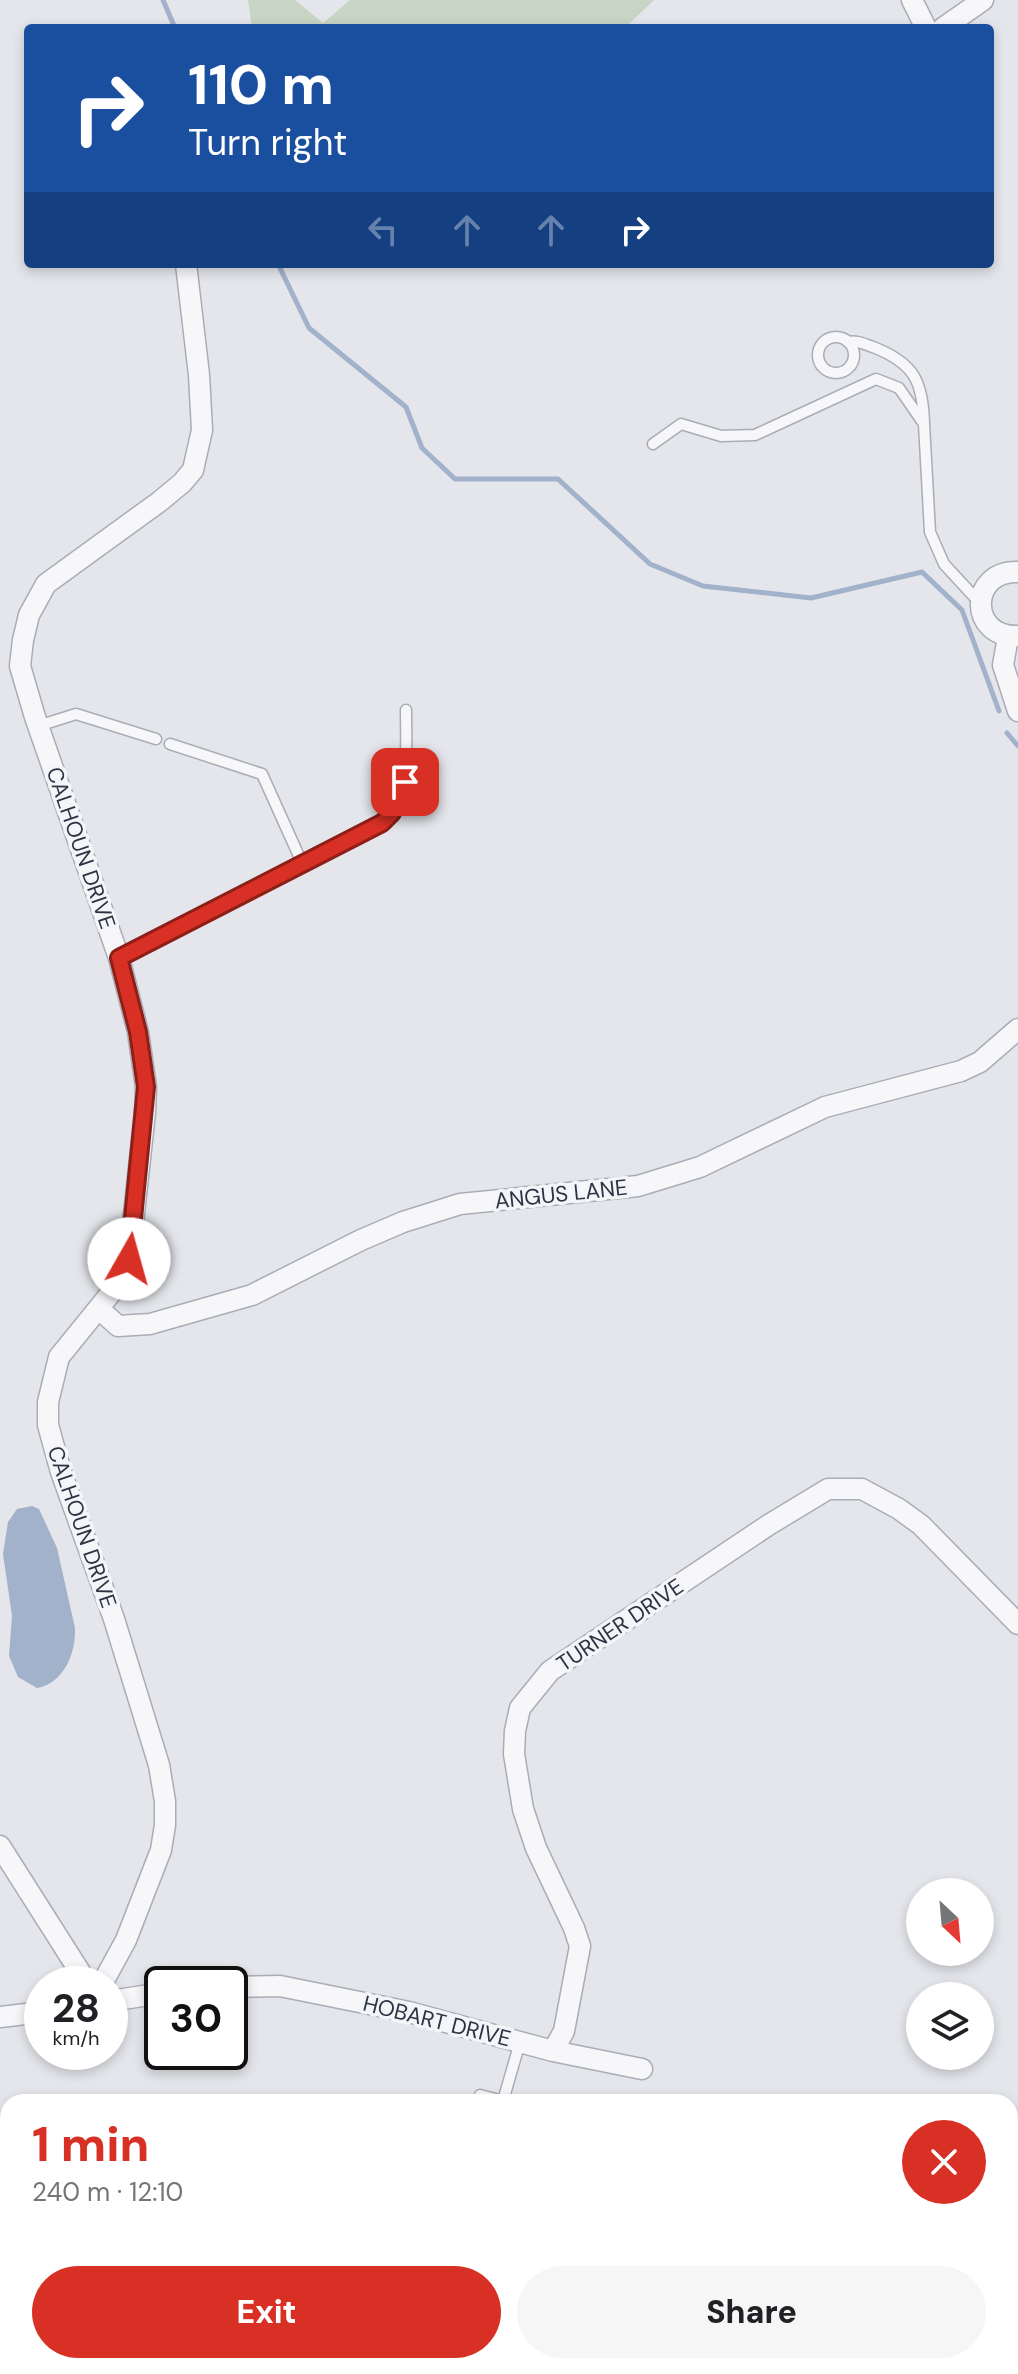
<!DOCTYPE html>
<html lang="en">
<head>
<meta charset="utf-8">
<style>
	body { margin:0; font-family:"DM Sans",sans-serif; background:#f6f6f6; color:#202124; height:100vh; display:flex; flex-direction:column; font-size:30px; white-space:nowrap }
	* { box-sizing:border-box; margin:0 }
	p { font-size:26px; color:#757577 }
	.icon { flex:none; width:44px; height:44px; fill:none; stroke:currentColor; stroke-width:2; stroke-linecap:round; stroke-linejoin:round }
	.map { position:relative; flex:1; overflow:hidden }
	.details { position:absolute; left:0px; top:2094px; width:1018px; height:280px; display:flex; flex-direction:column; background:#fff; border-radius:24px 24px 0 0; box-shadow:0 4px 12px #0003 }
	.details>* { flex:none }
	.hud { position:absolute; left:24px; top:24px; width:970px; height:244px; border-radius:8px; box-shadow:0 4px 12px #0003; background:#1a4fa0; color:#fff; overflow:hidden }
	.needle { width:52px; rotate:154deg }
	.fabs { position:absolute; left:906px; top:1878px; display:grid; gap:16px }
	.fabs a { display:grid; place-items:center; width:88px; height:88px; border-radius:50%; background:#fff; box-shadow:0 4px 12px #0003; font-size:40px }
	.speed { position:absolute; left:24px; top:1966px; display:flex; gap:16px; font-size:40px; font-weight:700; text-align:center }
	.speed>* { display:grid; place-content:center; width:104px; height:104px; border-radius:50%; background:#fff; box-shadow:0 4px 12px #0003; line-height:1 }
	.speed small { font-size:20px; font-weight:400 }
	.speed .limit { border:4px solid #111; border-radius:12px; background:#fff; color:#111 }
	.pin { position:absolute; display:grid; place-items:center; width:68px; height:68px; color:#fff; margin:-34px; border-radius:16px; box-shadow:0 4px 12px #0006 }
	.me { position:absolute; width:88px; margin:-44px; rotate:7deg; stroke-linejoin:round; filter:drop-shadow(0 0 6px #0008) }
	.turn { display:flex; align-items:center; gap:28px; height:168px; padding:0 32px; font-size:36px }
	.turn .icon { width:104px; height:104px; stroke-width:2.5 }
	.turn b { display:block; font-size:56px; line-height:68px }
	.lanes { display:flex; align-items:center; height:76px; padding:0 32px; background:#0003; justify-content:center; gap:40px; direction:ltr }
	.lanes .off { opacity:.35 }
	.round { display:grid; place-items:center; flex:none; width:84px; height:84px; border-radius:42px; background:#f6f6f6 }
	.headline { display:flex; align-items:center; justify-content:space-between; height:136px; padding:0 32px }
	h1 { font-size:48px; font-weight:800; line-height:60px; color:#d93025 }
	.button { display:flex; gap:16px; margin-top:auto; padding:16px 32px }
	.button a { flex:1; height:92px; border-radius:48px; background:#d93025; color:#fff; font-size:32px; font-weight:800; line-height:92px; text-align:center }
	.button a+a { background:#f6f6f6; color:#202124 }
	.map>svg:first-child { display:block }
	.green { fill:#c8d5c5 }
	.water { fill:#a1b2ca }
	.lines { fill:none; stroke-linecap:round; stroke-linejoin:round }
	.stream { stroke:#a1b2ca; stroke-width:5 }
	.lane-casing { stroke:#a9adb5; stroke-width:13 }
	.street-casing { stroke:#a9adb5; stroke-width:23 }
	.secondary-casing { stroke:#a9adb5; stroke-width:31 }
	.lane { stroke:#f7f7fa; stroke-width:10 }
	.street { stroke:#f7f7fa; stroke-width:20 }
	.secondary { stroke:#fff; stroke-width:28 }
	.route-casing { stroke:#8d1f18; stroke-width:20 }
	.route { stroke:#d93025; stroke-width:14 }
	.labels { text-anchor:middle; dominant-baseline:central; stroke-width:7; stroke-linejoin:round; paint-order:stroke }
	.street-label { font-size:22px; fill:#2c3343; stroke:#f4f5f8 }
</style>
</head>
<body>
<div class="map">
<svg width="1018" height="2374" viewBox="0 0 1018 2374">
	<rect width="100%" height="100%" fill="#e4e6eb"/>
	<!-- green -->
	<path class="green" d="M248,0H295L323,23L350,0H654L625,28H252Z"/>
	<!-- water -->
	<path class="water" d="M32,1506L39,1509L57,1548L75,1628C76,1653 64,1683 37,1688L18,1677L9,1656L12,1616L3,1554L8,1522L17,1509Z"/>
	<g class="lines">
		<!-- stream -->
		<path class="stream" d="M163,0L175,28
			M278,264L309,328L406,407L422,448L455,479H558L650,564L703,586L811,598L922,572L962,610L999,711
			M1007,733L1018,746"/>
		<defs>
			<path id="lane" d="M818 355a18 18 0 1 1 36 0a18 18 0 1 1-36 0Z
				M924,424L930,532L944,564L980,603
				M653,444L681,424L721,436L755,435L876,379L899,388L924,424C923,381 914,363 873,347C864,344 857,340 848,342
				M38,726L76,714L156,739
				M170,744L262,774L303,865
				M119,958L382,823C411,792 406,751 406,710
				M480,2095L503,2101L520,2042"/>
			<path id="street" d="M912,0L926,28
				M943,28L983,0
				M1018,572C969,570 968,638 1018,636
				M1008,637L1003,665L1018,711
				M99,1309L118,1326L150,1324L252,1295L361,1240L403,1222L460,1204L638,1186L700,1167L825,1107L961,1071L980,1062L1018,1029
				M0,1846L80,1972L85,1984
				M102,1984L126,1940L161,1850L165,1825V1801L159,1765L114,1619L61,1472L48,1425V1402L59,1357L119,1283L129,1259L145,1113L146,1087L138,1032L119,958L35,717L20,666L23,640L29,615L46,584L159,502L182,483L193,470L202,430L199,375L186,264
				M230,1987L280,1986L409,2012L553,2051L642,2069
				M110,2001L162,1993
				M0,2017L42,2012
				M553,2051L564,2031L580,1946L574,1928L536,1848L523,1809L514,1754L515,1731L520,1708L550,1671L770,1524L828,1489H862L899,1509L921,1525L1018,1624
				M1010,2139L1018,2132"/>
			<path id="secondary" d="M0,2324L8,2326
				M153,2366L182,2374"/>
		</defs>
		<!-- lane casing -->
		<use href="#lane" class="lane-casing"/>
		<!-- street casing -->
		<use href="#street" class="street-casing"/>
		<!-- secondary casing -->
		<use href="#secondary" class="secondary-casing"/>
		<!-- lane -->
		<use href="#lane" class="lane"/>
		<!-- street -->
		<use href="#street" class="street"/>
		<!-- secondary -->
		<use href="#secondary" class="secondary"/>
	</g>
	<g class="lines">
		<defs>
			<path id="route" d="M129,1259L146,1087L138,1032L119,958L382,823L392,813L405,782"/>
		</defs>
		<!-- route casing -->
		<use href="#route" class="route-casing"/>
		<!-- route -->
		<use href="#route" class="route"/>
	</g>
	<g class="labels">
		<!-- street labels -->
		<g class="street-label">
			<text transform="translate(81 848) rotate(71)">CALHOUN DRIVE</text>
			<text transform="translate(561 1194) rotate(-6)">ANGUS LANE</text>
			<text transform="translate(82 1527) rotate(71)">CALHOUN DRIVE</text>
			<text transform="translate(620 1625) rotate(-34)">TURNER DRIVE</text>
			<text transform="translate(437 2021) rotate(14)">HOBART DRIVE</text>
		</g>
	</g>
</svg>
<div class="fabs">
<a><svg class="needle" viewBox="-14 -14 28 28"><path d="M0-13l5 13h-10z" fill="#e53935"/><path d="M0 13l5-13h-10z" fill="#757577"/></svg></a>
<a><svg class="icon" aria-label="layers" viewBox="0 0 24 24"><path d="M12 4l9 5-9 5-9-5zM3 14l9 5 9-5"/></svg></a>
</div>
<div class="speed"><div>28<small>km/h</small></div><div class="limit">30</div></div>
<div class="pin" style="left:405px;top:782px;background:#d93025"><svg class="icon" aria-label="arrive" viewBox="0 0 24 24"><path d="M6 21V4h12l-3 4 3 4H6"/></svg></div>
<svg class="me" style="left:129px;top:1259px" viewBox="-20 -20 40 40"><circle r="19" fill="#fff"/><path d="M0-13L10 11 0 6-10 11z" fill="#d93025"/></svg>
<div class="hud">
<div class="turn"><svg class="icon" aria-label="right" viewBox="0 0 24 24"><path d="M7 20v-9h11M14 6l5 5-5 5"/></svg><div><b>110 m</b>Turn right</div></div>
<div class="lanes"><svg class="icon off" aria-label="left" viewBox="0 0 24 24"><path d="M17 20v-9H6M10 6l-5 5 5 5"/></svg><svg class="icon off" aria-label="ahead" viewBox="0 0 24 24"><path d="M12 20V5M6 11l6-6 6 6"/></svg><svg class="icon off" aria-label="ahead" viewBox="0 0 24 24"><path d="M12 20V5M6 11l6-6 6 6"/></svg><svg class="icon" aria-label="right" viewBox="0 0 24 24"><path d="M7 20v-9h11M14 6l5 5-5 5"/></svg></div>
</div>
<section class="details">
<div class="headline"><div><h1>1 min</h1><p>240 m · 12:10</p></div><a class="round" style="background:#d93025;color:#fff"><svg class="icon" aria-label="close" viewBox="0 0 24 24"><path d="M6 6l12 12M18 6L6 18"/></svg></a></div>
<div class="button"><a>Exit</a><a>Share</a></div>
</section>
</div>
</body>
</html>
